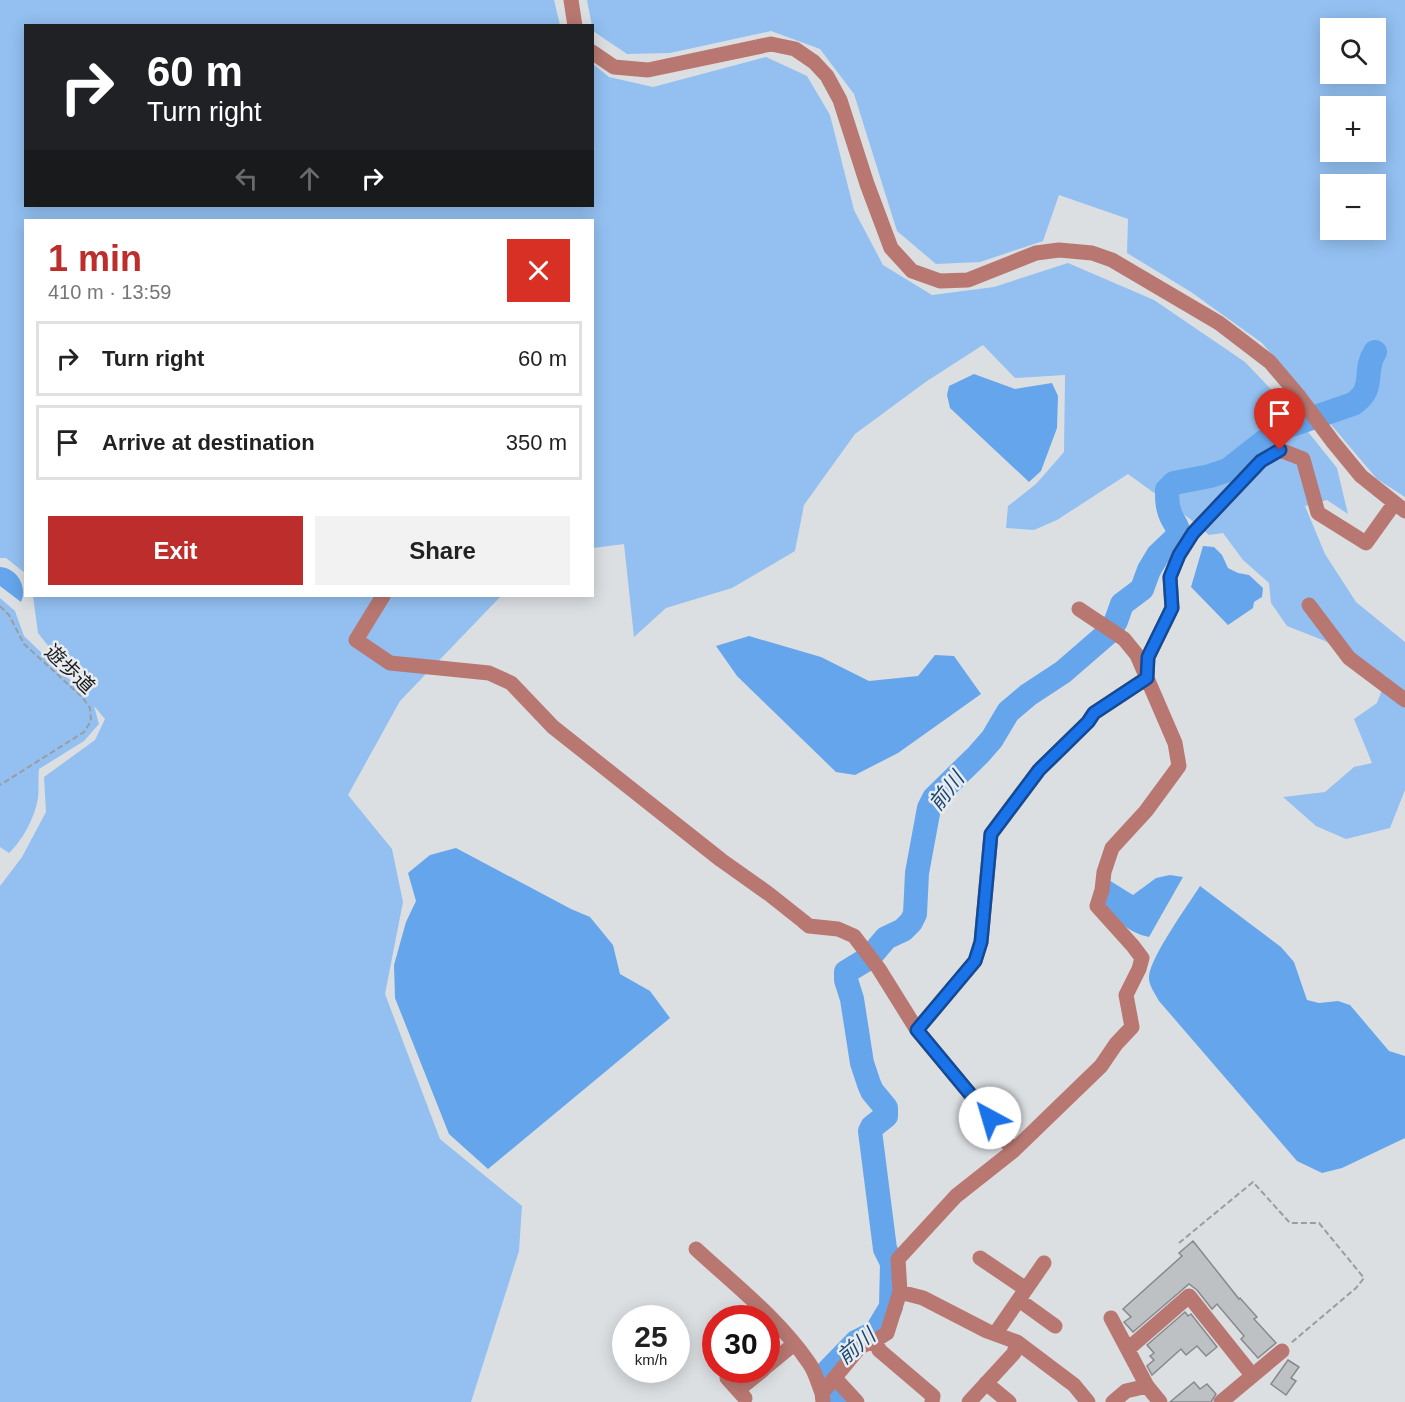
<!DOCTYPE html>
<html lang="en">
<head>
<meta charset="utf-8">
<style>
	body { margin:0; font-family:Arial,"Noto Sans JP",sans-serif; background:#f2f2f2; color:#222; height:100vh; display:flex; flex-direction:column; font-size:22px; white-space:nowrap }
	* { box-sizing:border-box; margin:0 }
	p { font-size:20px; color:#767676 }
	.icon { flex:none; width:33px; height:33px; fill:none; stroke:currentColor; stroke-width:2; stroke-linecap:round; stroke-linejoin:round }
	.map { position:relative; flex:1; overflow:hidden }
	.details { position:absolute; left:24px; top:219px; width:570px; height:378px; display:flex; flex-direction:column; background:#fff; border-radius:0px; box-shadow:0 3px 15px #0003 }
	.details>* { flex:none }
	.hud { position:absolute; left:24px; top:24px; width:570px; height:183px; border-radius:0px; box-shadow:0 3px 15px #0003; background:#202124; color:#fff; overflow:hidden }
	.fabs { position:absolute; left:1320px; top:18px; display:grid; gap:12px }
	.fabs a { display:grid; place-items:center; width:66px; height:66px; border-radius:0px; background:#fff; box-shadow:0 3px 15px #0003; font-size:30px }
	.speed { position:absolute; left:612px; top:1305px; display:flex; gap:12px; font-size:30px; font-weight:700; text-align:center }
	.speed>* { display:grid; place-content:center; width:78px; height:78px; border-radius:50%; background:#fff; box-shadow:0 3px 15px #0003; line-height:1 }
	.speed small { font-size:15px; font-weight:400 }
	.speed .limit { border:9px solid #d22; background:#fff; color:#111 }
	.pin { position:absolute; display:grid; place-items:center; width:51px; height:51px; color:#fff; margin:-62px -26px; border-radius:50% 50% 50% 0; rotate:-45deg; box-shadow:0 0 6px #0007 }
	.pin .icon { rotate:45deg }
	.me { position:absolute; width:66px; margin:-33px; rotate:321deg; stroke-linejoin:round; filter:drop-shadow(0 0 4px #0008) }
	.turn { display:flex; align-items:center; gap:21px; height:126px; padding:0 24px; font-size:27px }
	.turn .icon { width:78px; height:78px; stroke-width:2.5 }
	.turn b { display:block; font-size:42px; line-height:51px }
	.lanes { display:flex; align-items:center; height:57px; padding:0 24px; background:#0003; justify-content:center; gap:30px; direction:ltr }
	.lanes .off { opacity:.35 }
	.round { display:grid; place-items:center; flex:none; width:63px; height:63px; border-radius:0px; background:#f2f2f2 }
	.head { display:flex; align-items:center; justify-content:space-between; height:102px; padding:0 24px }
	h1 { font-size:36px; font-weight:800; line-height:45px; color:#bc2d2c }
	.action { display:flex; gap:12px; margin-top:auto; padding:12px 24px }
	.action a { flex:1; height:69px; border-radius:0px; background:#bc2d2c; color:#fff; font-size:24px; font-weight:800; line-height:69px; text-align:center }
	.action a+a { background:#f2f2f2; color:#222 }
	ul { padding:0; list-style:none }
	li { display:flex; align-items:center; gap:18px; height:75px; margin:0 12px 9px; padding:0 12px; border:3px solid #e0e0e0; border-radius:0px }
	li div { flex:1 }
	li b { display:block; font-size:22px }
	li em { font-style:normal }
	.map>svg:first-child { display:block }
	.green { fill:#93c0f1; fill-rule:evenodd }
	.water { fill:#65a5eb }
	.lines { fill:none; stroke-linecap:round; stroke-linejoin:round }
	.river { stroke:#65a5eb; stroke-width:24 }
	.building { fill:#bec1c4; stroke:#87898c; stroke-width:1.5 }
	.path { stroke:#9a9d9f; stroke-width:2; stroke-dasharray:6 3; stroke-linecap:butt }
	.minor { stroke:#b87871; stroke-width:15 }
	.route-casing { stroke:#114b97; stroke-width:15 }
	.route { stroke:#1a73e8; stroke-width:10 }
	.labels { text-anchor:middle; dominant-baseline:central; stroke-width:5; stroke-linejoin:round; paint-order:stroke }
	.street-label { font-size:20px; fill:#1a1b1c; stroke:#e9ecef }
	.water-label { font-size:21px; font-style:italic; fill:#1a4774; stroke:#e9ecef }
</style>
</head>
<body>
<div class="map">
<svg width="1405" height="1402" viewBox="0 0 1405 1402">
	<rect width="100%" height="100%" fill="#dcdfe2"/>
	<!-- green -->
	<path class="green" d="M0,0H554L560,25L26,26V206H592L593,64L609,77L653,87L766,57L807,76L830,115L854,210L883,265L932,295L994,287L1068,263L1154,300L1245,362L1289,408L1337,468L1348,514L1327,500L1305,506L1325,554L1356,602L1405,642V790L1390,828L1346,839L1316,826L1283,797L1325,792L1354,767L1372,763L1354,719L1377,703L1387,677L1325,641L1287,626L1271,603L1269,583L1243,560L1223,533L1209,535L1190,519L1128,474L1057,520L1034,530L1006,528L1008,506L1036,484L1064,452L1065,375L1015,378L983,345L927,381L855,434L804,505L795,551L732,588L666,608L634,637L624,544L593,548L592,220H26L25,573L6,558H0Z
		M587,0H1405V497L1377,479L1262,343L1191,292L1127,253L1128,219L1059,195L1043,241L980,262L936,264L897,231L854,94L820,49L771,31L670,53L627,54L593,31ZM1330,28H1376V74H1330ZM1330,106H1376V152H1330ZM1330,184H1376V230H1330Z
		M33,596H501L400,701L348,795L392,849L403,902L385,994L440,1139L522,1206L519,1251L471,1402H0V886L22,857L46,812L44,777L95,740L105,719L94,706L99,724L84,741L39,769C38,778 39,789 38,798C35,817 23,840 9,853L0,847V598L15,611L24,636L89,698L38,633Z"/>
	<!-- water -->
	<path class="water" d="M974,374L1015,389L1052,383L1058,396L1057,428L1041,471L1029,482L950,408L947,395L949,386Z
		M1203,546L1214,547L1222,555L1228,568L1238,573L1249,575L1263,588L1262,597L1254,602L1253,608L1228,625L1191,587Z
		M0,567C17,568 28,587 21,602L0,586Z
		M749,636L821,657L869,681L918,676L935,655L954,656L981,694L898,753L855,775L836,772L737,676L716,646Z
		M456,848L571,909L590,917L613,945L620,974L650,991L670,1018L488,1169L449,1134L395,998L394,965L406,922L416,901L408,873L430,855Z
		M1170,875L1183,877L1149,937C1128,933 1114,917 1099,903L1104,877L1133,895L1156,878Z
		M1200,886L1281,947L1294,962L1307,1000L1319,1003L1338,1001L1350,1005L1389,1051L1405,1056V1138L1342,1168L1322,1173L1297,1161L1159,1001C1155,993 1148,985 1149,976C1151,956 1188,905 1200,886Z"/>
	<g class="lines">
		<!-- river -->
		<path class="river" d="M843,1402L838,1392L833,1389L827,1372L856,1342L876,1332L891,1307L892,1263L885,1249L870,1131L872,1127L886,1116V1108L872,1091L869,1084L862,1063L852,999L846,980V972L869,958L886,938L903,930L911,922L915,914L917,873L929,808L934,798L978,755L992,739L1008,712L1028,695L1063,672L1108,633L1116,621L1122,604L1142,589L1149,570L1158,555L1179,535C1179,527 1174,523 1171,516C1167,507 1167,499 1167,490L1174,483L1210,476L1228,470L1280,429L1353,404C1377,388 1362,372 1375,352"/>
	</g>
	<!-- building -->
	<path class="building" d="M1193,1241L1239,1299L1240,1298L1257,1317L1254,1319L1276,1343L1258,1358L1241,1339L1244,1336L1217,1304L1212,1309L1197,1290L1189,1284L1133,1332L1124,1322L1131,1317L1123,1309L1182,1256L1179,1253Z
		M1185,1312L1188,1316L1191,1314L1217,1347L1206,1356L1197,1346L1186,1355L1181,1349L1152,1375L1147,1366L1154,1360L1150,1356L1154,1353L1147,1345Z
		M1288,1360L1299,1367L1291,1378L1296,1381L1286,1395L1271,1384Z
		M1194,1382L1200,1389L1207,1384L1216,1394L1211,1402H1170Z"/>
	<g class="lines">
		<!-- path -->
		<path class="path" d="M0,606L9,615L24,644L82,697L90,708L91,721L84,732L0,785
			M1179,1243L1253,1182L1290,1223H1319L1364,1278L1356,1288L1291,1343"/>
		<!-- minor -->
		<path class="minor" d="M571,0L575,26
			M592,52L614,67L648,70L771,44L795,49L814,62L827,76L840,100L867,184L891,248L912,271L940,281L968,280L1036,253L1059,250L1092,253L1112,260L1219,323L1270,362L1298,395L1333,442L1361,476L1405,511
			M383,596L356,640L390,663L489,673L511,683L553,727L721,860L769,894L803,921L809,926L838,929L854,936L879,969L917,1030L990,1118L1013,1151L956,1196L898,1259L900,1292
			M1309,605L1349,658L1405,700
			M917,1030L975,961L981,942L991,834L1039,770L1088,722L1094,713L1147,678L1148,657L1172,608L1170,577L1179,555L1193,533L1261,461L1280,450L1303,459L1318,513L1366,543L1394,504
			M1013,1151L1101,1066L1116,1044L1132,1027L1126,995L1139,969L1142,958L1133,946L1097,906L1102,890L1104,872L1112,848L1146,811L1179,766L1175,743L1137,655L1124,639L1079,609
			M696,1249C735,1285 779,1319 809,1363C815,1371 818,1383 822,1393
			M980,1258L1026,1289
			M1019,1300L1055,1326
			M1111,1318L1147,1386L1160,1402
			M995,1334L1044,1263
			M876,1340L879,1350L933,1396L932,1402
			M1128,1349L1189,1296L1252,1375
			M766,1367L794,1344
			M727,1378L745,1398
			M835,1378L857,1402
			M986,1383L1009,1402
			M738,1390L763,1370
			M823,1402L822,1393L860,1347L876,1340L887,1333L900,1292L923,1298L987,1331L1017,1342L1074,1385L1088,1402
			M969,1402L1014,1353L1017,1342
			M1113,1402L1126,1391L1147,1386
			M1221,1402L1282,1351"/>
	</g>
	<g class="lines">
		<defs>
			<path id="route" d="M990,1118L917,1030L975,961L981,942L991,834L1039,770L1088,722L1094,713L1147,678L1148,657L1172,608L1170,577L1179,555L1193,533L1261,461L1280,450"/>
		</defs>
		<!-- route casing -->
		<use href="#route" class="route-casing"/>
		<!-- route -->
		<use href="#route" class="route"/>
	</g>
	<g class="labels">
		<!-- street labels -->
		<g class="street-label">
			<text transform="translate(70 669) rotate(44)">遊歩道</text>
		</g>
		<!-- water labels -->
		<g class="water-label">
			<text transform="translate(946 791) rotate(-52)">前川</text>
			<text transform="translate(856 1346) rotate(-40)">前川</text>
		</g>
	</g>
</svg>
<div class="fabs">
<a><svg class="icon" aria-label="search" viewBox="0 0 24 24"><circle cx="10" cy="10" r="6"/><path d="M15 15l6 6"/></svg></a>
<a>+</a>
<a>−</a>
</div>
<div class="speed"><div>25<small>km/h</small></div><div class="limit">30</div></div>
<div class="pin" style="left:1280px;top:450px;background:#d93025"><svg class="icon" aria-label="arrive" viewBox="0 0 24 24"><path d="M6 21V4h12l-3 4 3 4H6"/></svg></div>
<svg class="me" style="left:990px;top:1118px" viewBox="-20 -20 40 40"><circle r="19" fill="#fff"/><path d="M0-13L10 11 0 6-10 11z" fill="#1a73e8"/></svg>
<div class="hud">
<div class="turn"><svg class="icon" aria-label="right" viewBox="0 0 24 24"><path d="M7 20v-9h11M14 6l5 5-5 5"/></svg><div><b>60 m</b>Turn right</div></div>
<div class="lanes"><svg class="icon off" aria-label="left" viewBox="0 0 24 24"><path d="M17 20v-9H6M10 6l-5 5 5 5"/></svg><svg class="icon off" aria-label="ahead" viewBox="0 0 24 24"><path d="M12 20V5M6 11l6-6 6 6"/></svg><svg class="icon" aria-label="right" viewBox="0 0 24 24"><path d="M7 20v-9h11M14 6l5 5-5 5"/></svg></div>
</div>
<section class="details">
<div class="head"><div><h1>1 min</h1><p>410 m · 13:59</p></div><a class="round" style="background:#d93025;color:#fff"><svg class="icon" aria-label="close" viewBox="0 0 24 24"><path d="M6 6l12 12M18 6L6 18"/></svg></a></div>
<ul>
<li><svg class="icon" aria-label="right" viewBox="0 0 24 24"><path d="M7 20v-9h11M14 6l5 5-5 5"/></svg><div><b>Turn right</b></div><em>60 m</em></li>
<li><svg class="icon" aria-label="arrive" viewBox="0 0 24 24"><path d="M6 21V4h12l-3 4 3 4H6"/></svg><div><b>Arrive at destination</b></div><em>350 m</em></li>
</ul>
<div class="action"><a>Exit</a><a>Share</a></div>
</section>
</div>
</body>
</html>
